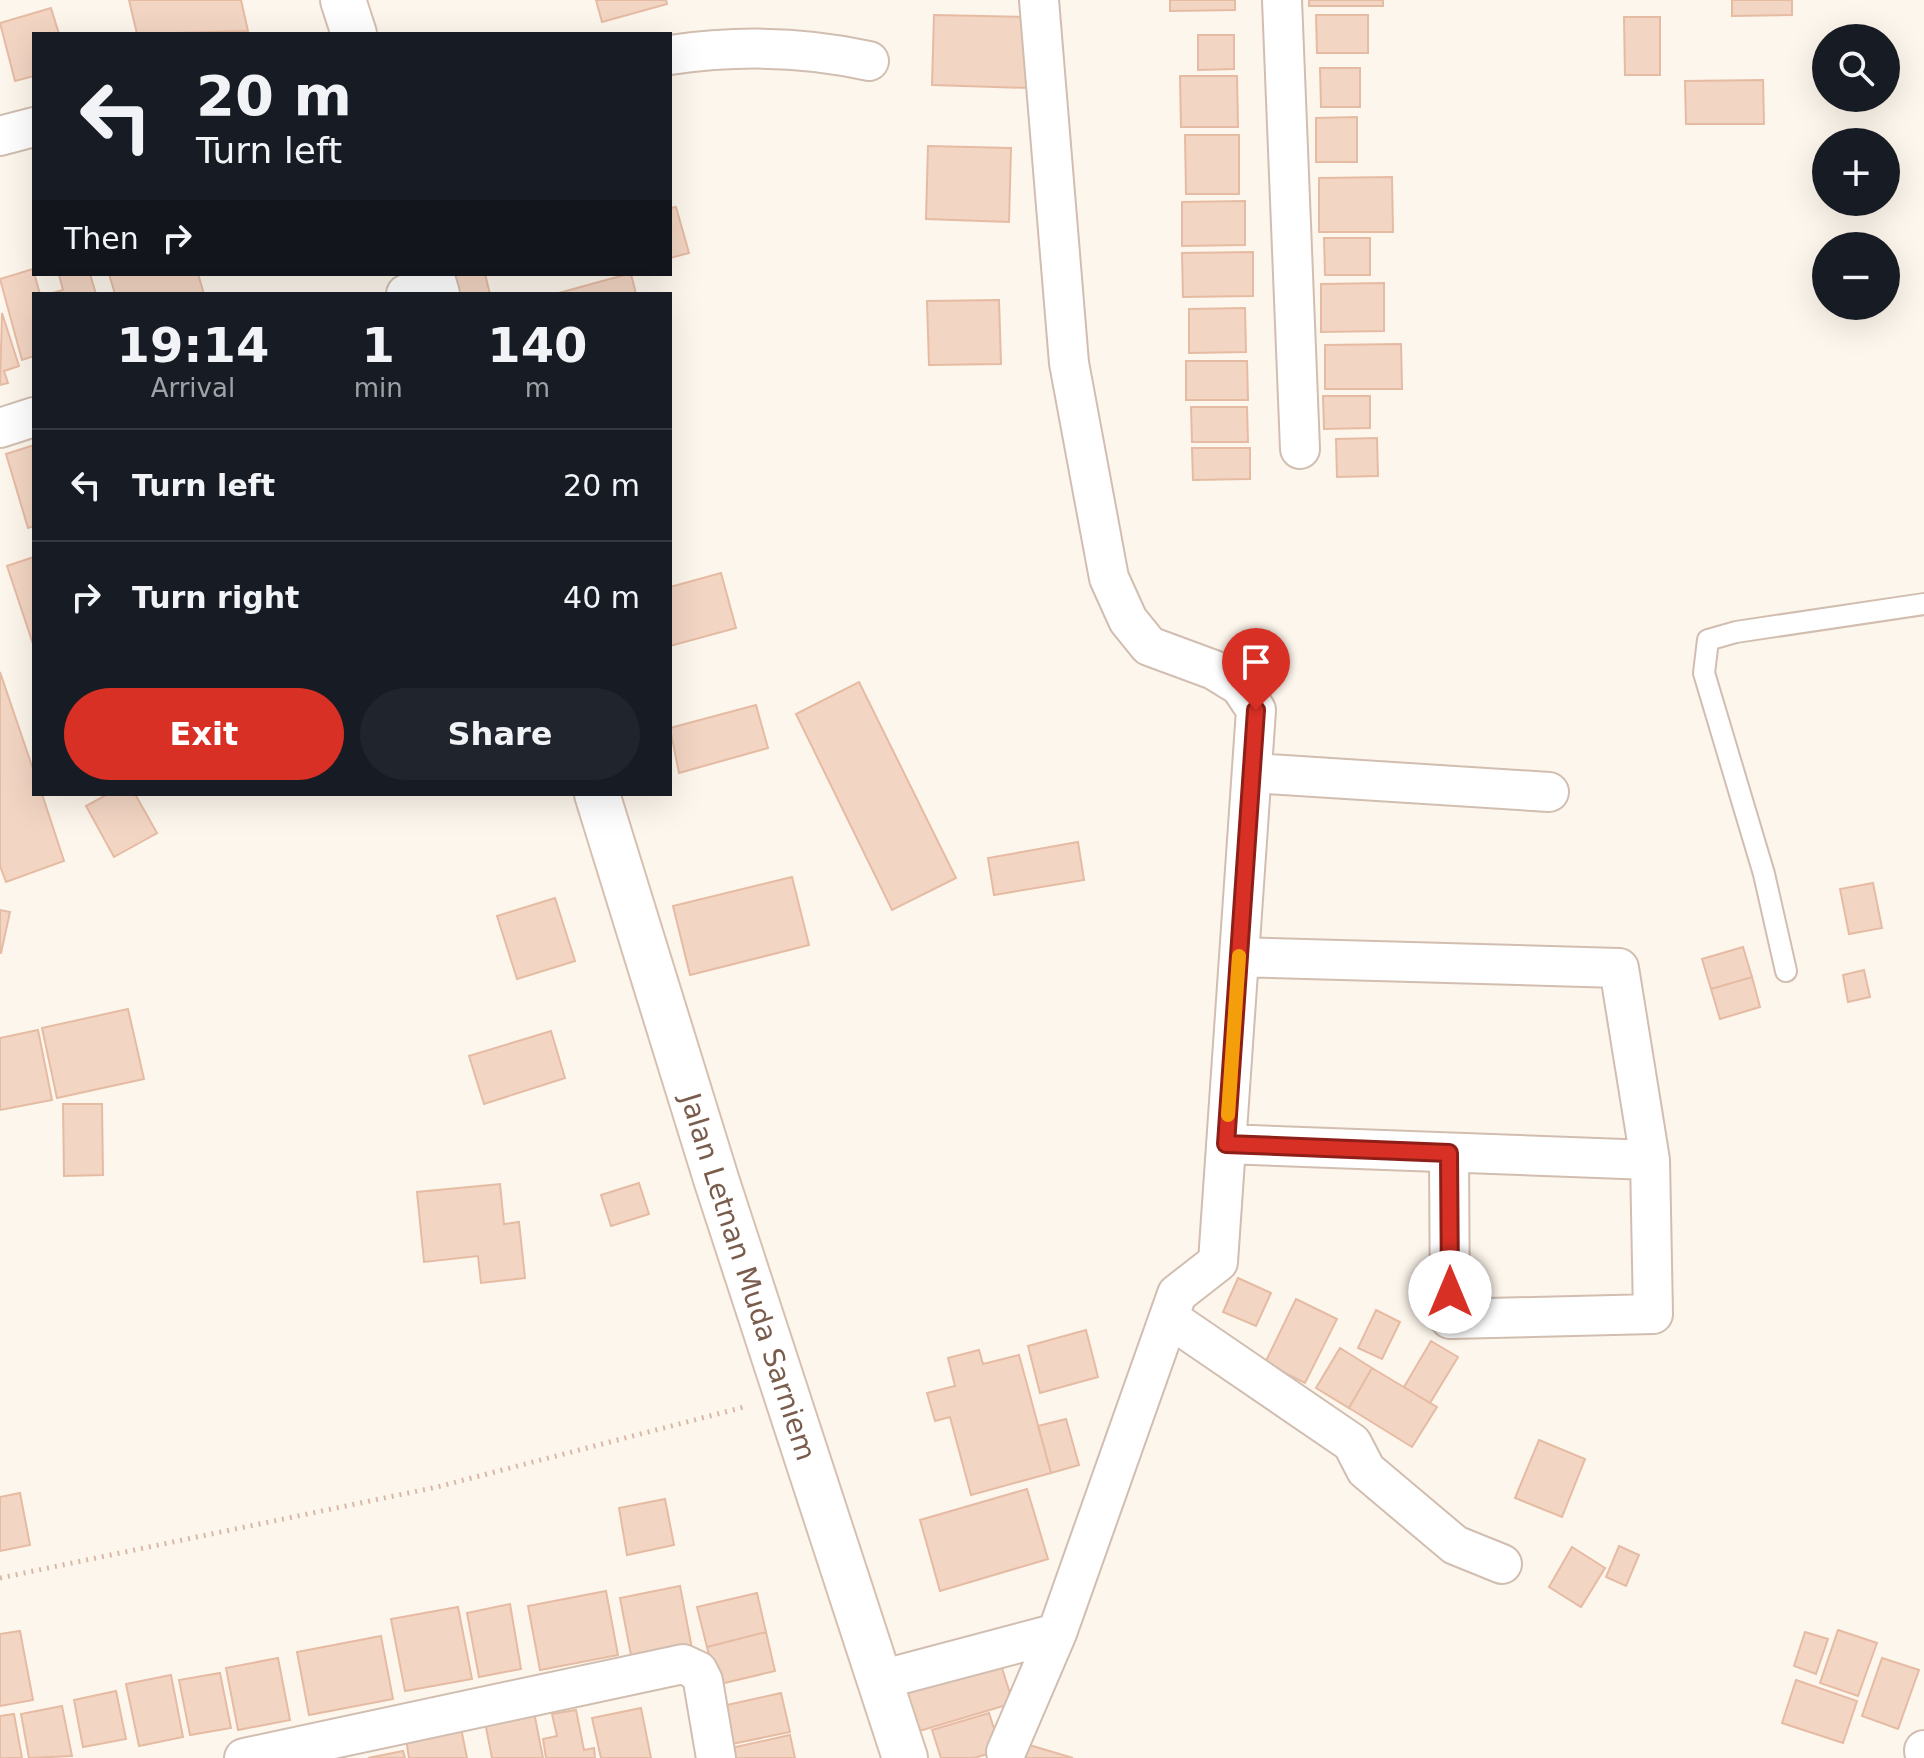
<!DOCTYPE html>
<html lang="en">
<head>
<meta charset="utf-8">
<style>
	body { margin:0; font-family:"DejaVu Sans",sans-serif; background:#20242c; color:#f1f3f6; height:100vh; display:flex; flex-direction:column; font-size:30px; white-space:nowrap }
	* { box-sizing:border-box; margin:0 }
	p { font-size:26px; color:#9ea1a6 }
	.icon { flex:none; width:44px; height:44px; fill:none; stroke:currentColor; stroke-width:2; stroke-linecap:round; stroke-linejoin:round }
	.map { position:relative; flex:1; overflow:hidden }
	.sheet { position:absolute; left:32px; top:292px; width:640px; height:504px; display:flex; flex-direction:column; background:#171b24; border-radius:0px; box-shadow:0 8px 32px #0002 }
	.sheet>* { flex:none }
	.banner { position:absolute; left:32px; top:32px; width:640px; height:244px; border-radius:0px; box-shadow:0 8px 32px #0002; background:#171b24; color:#f1f3f6; overflow:hidden }
	.buttons { position:absolute; left:1812px; top:24px; display:grid; gap:16px }
	.buttons a { display:grid; place-items:center; width:88px; height:88px; border-radius:50%; background:#171b24; box-shadow:0 8px 32px #0002; font-size:40px }
	.pin { position:absolute; display:grid; place-items:center; width:68px; height:68px; color:#fff; margin:-82px -34px; border-radius:50% 50% 50% 0; rotate:-45deg; box-shadow:0 0 8px #0007 }
	.pin .icon { rotate:45deg }
	.me { position:absolute; width:88px; margin:-44px; rotate:0deg; stroke-linejoin:round; filter:drop-shadow(0 0 6px #0008) }
	.turn { display:flex; align-items:center; gap:28px; height:168px; padding:0 32px; font-size:36px }
	.turn .icon { width:104px; height:104px; stroke-width:2.5 }
	.turn b { display:block; font-size:56px; line-height:68px }
	.then { display:flex; align-items:center; height:76px; padding:0 32px; background:#0003; gap:16px; font-size:30px }
	.eta { display:flex; justify-content:space-evenly; align-items:center; height:136px; text-align:center }
	.eta b { font-size:48px; font-weight:700; line-height:56px }
	.primary-button { display:flex; gap:16px; margin-top:auto; padding:16px 32px }
	.primary-button a { flex:1; height:92px; border-radius:48px; background:#d93025; color:#fff; font-size:32px; font-weight:700; line-height:92px; text-align:center }
	.primary-button a+a { background:#20242c; color:#f1f3f6 }
	ul { padding:0; list-style:none }
	li { display:flex; align-items:center; gap:24px; height:112px; padding:0 32px; border-top:2px solid #363941 }
	li div { flex:1 }
	li b { display:block; font-size:30px }
	li em { font-style:normal }
	.map>svg:first-child { display:block }
	.building { fill:#f3d5c3; stroke:#e6bba3; stroke-width:2 }
	.lines { fill:none; stroke-linecap:round; stroke-linejoin:round }
	.lane-casing { stroke:#d1beb0; stroke-width:24 }
	.street-casing { stroke:#d1beb0; stroke-width:42 }
	.secondary-casing { stroke:#d6c0b0; stroke-width:48 }
	.path { stroke:#d9b8a5; stroke-width:5; stroke-dasharray:2 6; stroke-linecap:butt }
	.lane { stroke:#fff; stroke-width:20 }
	.street { stroke:#fff; stroke-width:38 }
	.secondary { stroke:#fff; stroke-width:44 }
	.route-casing { stroke:#8d1f18; stroke-width:20 }
	.route { stroke:#d93025; stroke-width:14 }
	.slow { stroke:#f59e0b; stroke-width:14 }
	.labels { text-anchor:middle; dominant-baseline:central; stroke-width:8; stroke-linejoin:round; paint-order:stroke }
	.street-label { font-size:28px; fill:#7a5c4d; stroke:#fffaf3 }
</style>
</head>
<body>
<div class="map">
<svg width="1924" height="1758" viewBox="0 0 1924 1758">
	<rect width="100%" height="100%" fill="#fdf6ec"/>
	<!-- building -->
	<path class="building" d="M129,0H241L248,31L137,34Z
		M596,0H666L667,4L602,22Z
		M1170,0H1235V10L1170,11Z
		M1309,0H1383V6H1309Z
		M1732,0H1792V15L1732,16Z
		M51,8L59,34H34V76L15,81L0,23Z
		M934,15L1031,17L1029,88L932,85Z
		M1316,15H1368V53H1317Z
		M1624,17H1660V75H1625Z
		M1198,35H1234V69L1198,70Z
		M1320,68H1360V107H1321Z
		M1180,76H1237L1238,127H1181Z
		M1763,80L1764,124H1686L1685,81Z
		M1357,117V162H1316V118Z
		M1185,135H1239V194H1186Z
		M928,146L1011,148L1009,222L926,219Z
		M1392,177L1393,232H1319V178Z
		M1245,201V245L1182,246V202Z
		M676,207L689,253L670,258V208Z
		M1324,238H1370V275H1325Z
		M1253,252V296L1183,297L1182,253Z
		M33,269L40,294H34V356L22,360L0,279Z
		M90,274L96,294H49L63,290L59,275Z
		M109,274H198L204,294H115Z
		M445,274H485L490,294H450Z
		M631,274L636,294H555L628,274Z
		M1384,283V331L1321,332V284Z
		M999,300L1001,364L929,365L927,301Z
		M1245,308L1246,352L1189,353V309Z
		M2,313L19,366L4,371L8,383L0,385Z
		M1401,344L1402,389H1325V345Z
		M1186,361H1247L1248,400H1186Z
		M1323,396H1370V428L1324,429Z
		M1191,407H1247L1248,442H1192Z
		M1377,438L1378,476L1337,477L1336,439Z
		M34,445V526L28,528L6,454Z
		M1192,448H1250V479L1193,480Z
		M34,557V647L7,566Z
		M721,573L736,628L670,646V587Z
		M0,672L34,772V794H42L64,861L6,882L0,866Z
		M859,682L956,878L892,910L796,714Z
		M756,705L768,748L679,773L670,728Z
		M108,794H135L157,833L114,857L86,806Z
		M1078,842L1084,880L994,895L988,858Z
		M792,877L809,945L690,975L673,906Z
		M1873,883L1882,928L1849,934L1840,889Z
		M555,898L575,961L517,979L497,916Z
		M0,910L10,912L1,953H0Z
		M1743,947L1752,977L1711,989L1702,959Z
		M1864,970L1870,997L1848,1002L1843,975Z
		M1752,977L1760,1007L1720,1019L1711,989Z
		M128,1009L144,1079L57,1098L42,1028Z
		M38,1030L52,1100L0,1110V1038Z
		M551,1031L565,1078L484,1104L469,1056Z
		M63,1104H102L103,1175L64,1176Z
		M639,1183L649,1214L611,1226L601,1195Z
		M500,1184L504,1224L519,1222L525,1278L481,1283L478,1256L424,1262L417,1192Z
		M1238,1278L1271,1293L1256,1326L1223,1312Z
		M1296,1299L1337,1319L1305,1383L1265,1363Z
		M1376,1310L1400,1322L1382,1359L1358,1348Z
		M1086,1330L1098,1377L1040,1393L1028,1346Z
		M1431,1341L1458,1357L1430,1403L1404,1387Z
		M1340,1348L1372,1368L1349,1408L1316,1388Z
		M979,1350L983,1364L1019,1355L1051,1473L971,1495L950,1417L935,1421L927,1393L955,1386L948,1358Z
		M1372,1368L1437,1407L1412,1447L1349,1408Z
		M1066,1419L1079,1465L1051,1473L1038,1426Z
		M1539,1440L1585,1459L1562,1517L1515,1498Z
		M1027,1489L1048,1559L940,1591L920,1520Z
		M20,1493L30,1545L0,1551V1497Z
		M665,1499L674,1545L627,1555L619,1508Z
		M1619,1546L1639,1555L1626,1586L1606,1577Z
		M1572,1547L1605,1568L1581,1607L1549,1587Z
		M680,1586L694,1659L634,1671L620,1598Z
		M606,1591L618,1655L540,1670L528,1606Z
		M757,1593L766,1632L707,1647L697,1607Z
		M510,1604L521,1669L479,1677L467,1613Z
		M458,1607L472,1679L405,1691L391,1619Z
		M1838,1630L1877,1643L1858,1696L1820,1683Z
		M20,1631L33,1700L0,1706V1634Z
		M766,1632L775,1671L716,1685L707,1647Z
		M1805,1632L1828,1639L1816,1674L1794,1666Z
		M381,1636L393,1699L309,1715L297,1652Z
		M278,1658L290,1720L238,1730L226,1668Z
		M1882,1658L1919,1670L1898,1729L1862,1716Z
		M1001,1665L1013,1703L916,1732L904,1694Z
		M220,1673L231,1728L190,1735L179,1680Z
		M171,1675L183,1737L139,1746L126,1684Z
		M1796,1680L1857,1701L1843,1743L1782,1723Z
		M116,1691L126,1739L83,1747L74,1700Z
		M781,1693L790,1732L727,1745L718,1707Z
		M62,1706L72,1756L29,1758L21,1714Z
		M533,1707L543,1758H492L484,1717Z
		M641,1708L651,1758H601L592,1718Z
		M576,1710L584,1750L594,1748L595,1758H546L543,1739L557,1736L552,1714Z
		M989,1713L1001,1750L974,1758H941L932,1730Z
		M14,1714L22,1758H0V1716Z
		M459,1718L467,1758H409L406,1739Z
		M790,1735L795,1758H733L731,1748Z
		M1026,1744L1073,1758H1022Z
		M403,1751L405,1758H368Z"/>
	<g class="lines">
		<defs>
			<path id="lane" d="M1786,971L1764,874L1704,673L1708,640L1736,632L1924,604"/>
			<path id="street" d="M1282,0L1300,449
				M670,55C738,45 802,46 869,61
				M0,136L34,127
				M406,294L434,285
				M0,428L34,417
				M1252,773L1549,792
				M1239,957L1619,968L1650,1160L1653,1314L1450,1319L1449,1153
				M1226,1144L1650,1160
				M1169,1318L1352,1443L1366,1470L1455,1545L1502,1564
				M880,1680L1057,1633
				M1924,1751V1750
				M1006,1752L1057,1633L1177,1294L1218,1262L1256,710L1240,686L1214,670L1149,646L1128,620L1109,578L1069,363L1039,0
				M244,1758L683,1664L698,1671L703,1681L716,1758"/>
			<g id="secondary">
				<path d="M343,0L354,34"/>
				<path d="M431,274L437,294"/>
				<path id="s1" d="M597,794L717,1182L905,1758"/>
			</g>
		</defs>
		<!-- lane casing -->
		<use href="#lane" class="lane-casing"/>
		<!-- street casing -->
		<use href="#street" class="street-casing"/>
		<!-- secondary casing -->
		<use href="#secondary" class="secondary-casing"/>
		<!-- path -->
		<path class="path" d="M0,1578L437,1487L748,1406"/>
		<!-- lane -->
		<use href="#lane" class="lane"/>
		<!-- street -->
		<use href="#street" class="street"/>
		<!-- secondary -->
		<use href="#secondary" class="secondary"/>
	</g>
	<g class="lines">
		<defs>
			<path id="route" d="M1256,710L1226,1144L1449,1153L1450,1292"/>
		</defs>
		<!-- route casing -->
		<use href="#route" class="route-casing"/>
		<!-- route -->
		<use href="#route" class="route"/>
		<!-- slow -->
		<path class="slow" d="M1228,1115L1239,956"/>
	</g>
	<g class="labels">
		<!-- street labels -->
		<g class="street-label">
			<text stroke="none"><textPath href="#s1" startOffset="506">Jalan Letnan Muda Sarniem</textPath></text>
		</g>
	</g>
</svg>
<div class="buttons">
<a><svg class="icon" aria-label="search" viewBox="0 0 24 24"><circle cx="10" cy="10" r="6"/><path d="M15 15l6 6"/></svg></a>
<a>+</a>
<a>−</a>
</div>
<div class="pin" style="left:1256px;top:710px;background:#d93025"><svg class="icon" aria-label="arrive" viewBox="0 0 24 24"><path d="M6 21V4h12l-3 4 3 4H6"/></svg></div>
<svg class="me" style="left:1450px;top:1292px" viewBox="-20 -20 40 40"><circle r="19" fill="#fff"/><path d="M0-13L10 11 0 6-10 11z" fill="#d93025"/></svg>
<div class="banner">
<div class="turn"><svg class="icon" aria-label="left" viewBox="0 0 24 24"><path d="M17 20v-9H6M10 6l-5 5 5 5"/></svg><div><b>20 m</b>Turn left</div></div>
<div class="then">Then<svg class="icon" aria-label="right" viewBox="0 0 24 24"><path d="M7 20v-9h11M14 6l5 5-5 5"/></svg></div>
</div>
<section class="sheet">
<div class="eta">
<div><b>19:14</b><p>Arrival</p></div>
<div><b>1</b><p>min</p></div>
<div><b>140</b><p>m</p></div>
</div>
<ul>
<li><svg class="icon" aria-label="left" viewBox="0 0 24 24"><path d="M17 20v-9H6M10 6l-5 5 5 5"/></svg><div><b>Turn left</b></div><em>20 m</em></li>
<li><svg class="icon" aria-label="right" viewBox="0 0 24 24"><path d="M7 20v-9h11M14 6l5 5-5 5"/></svg><div><b>Turn right</b></div><em>40 m</em></li>
</ul>
<div class="primary-button"><a>Exit</a><a>Share</a></div>
</section>
</div>
</body>
</html>
